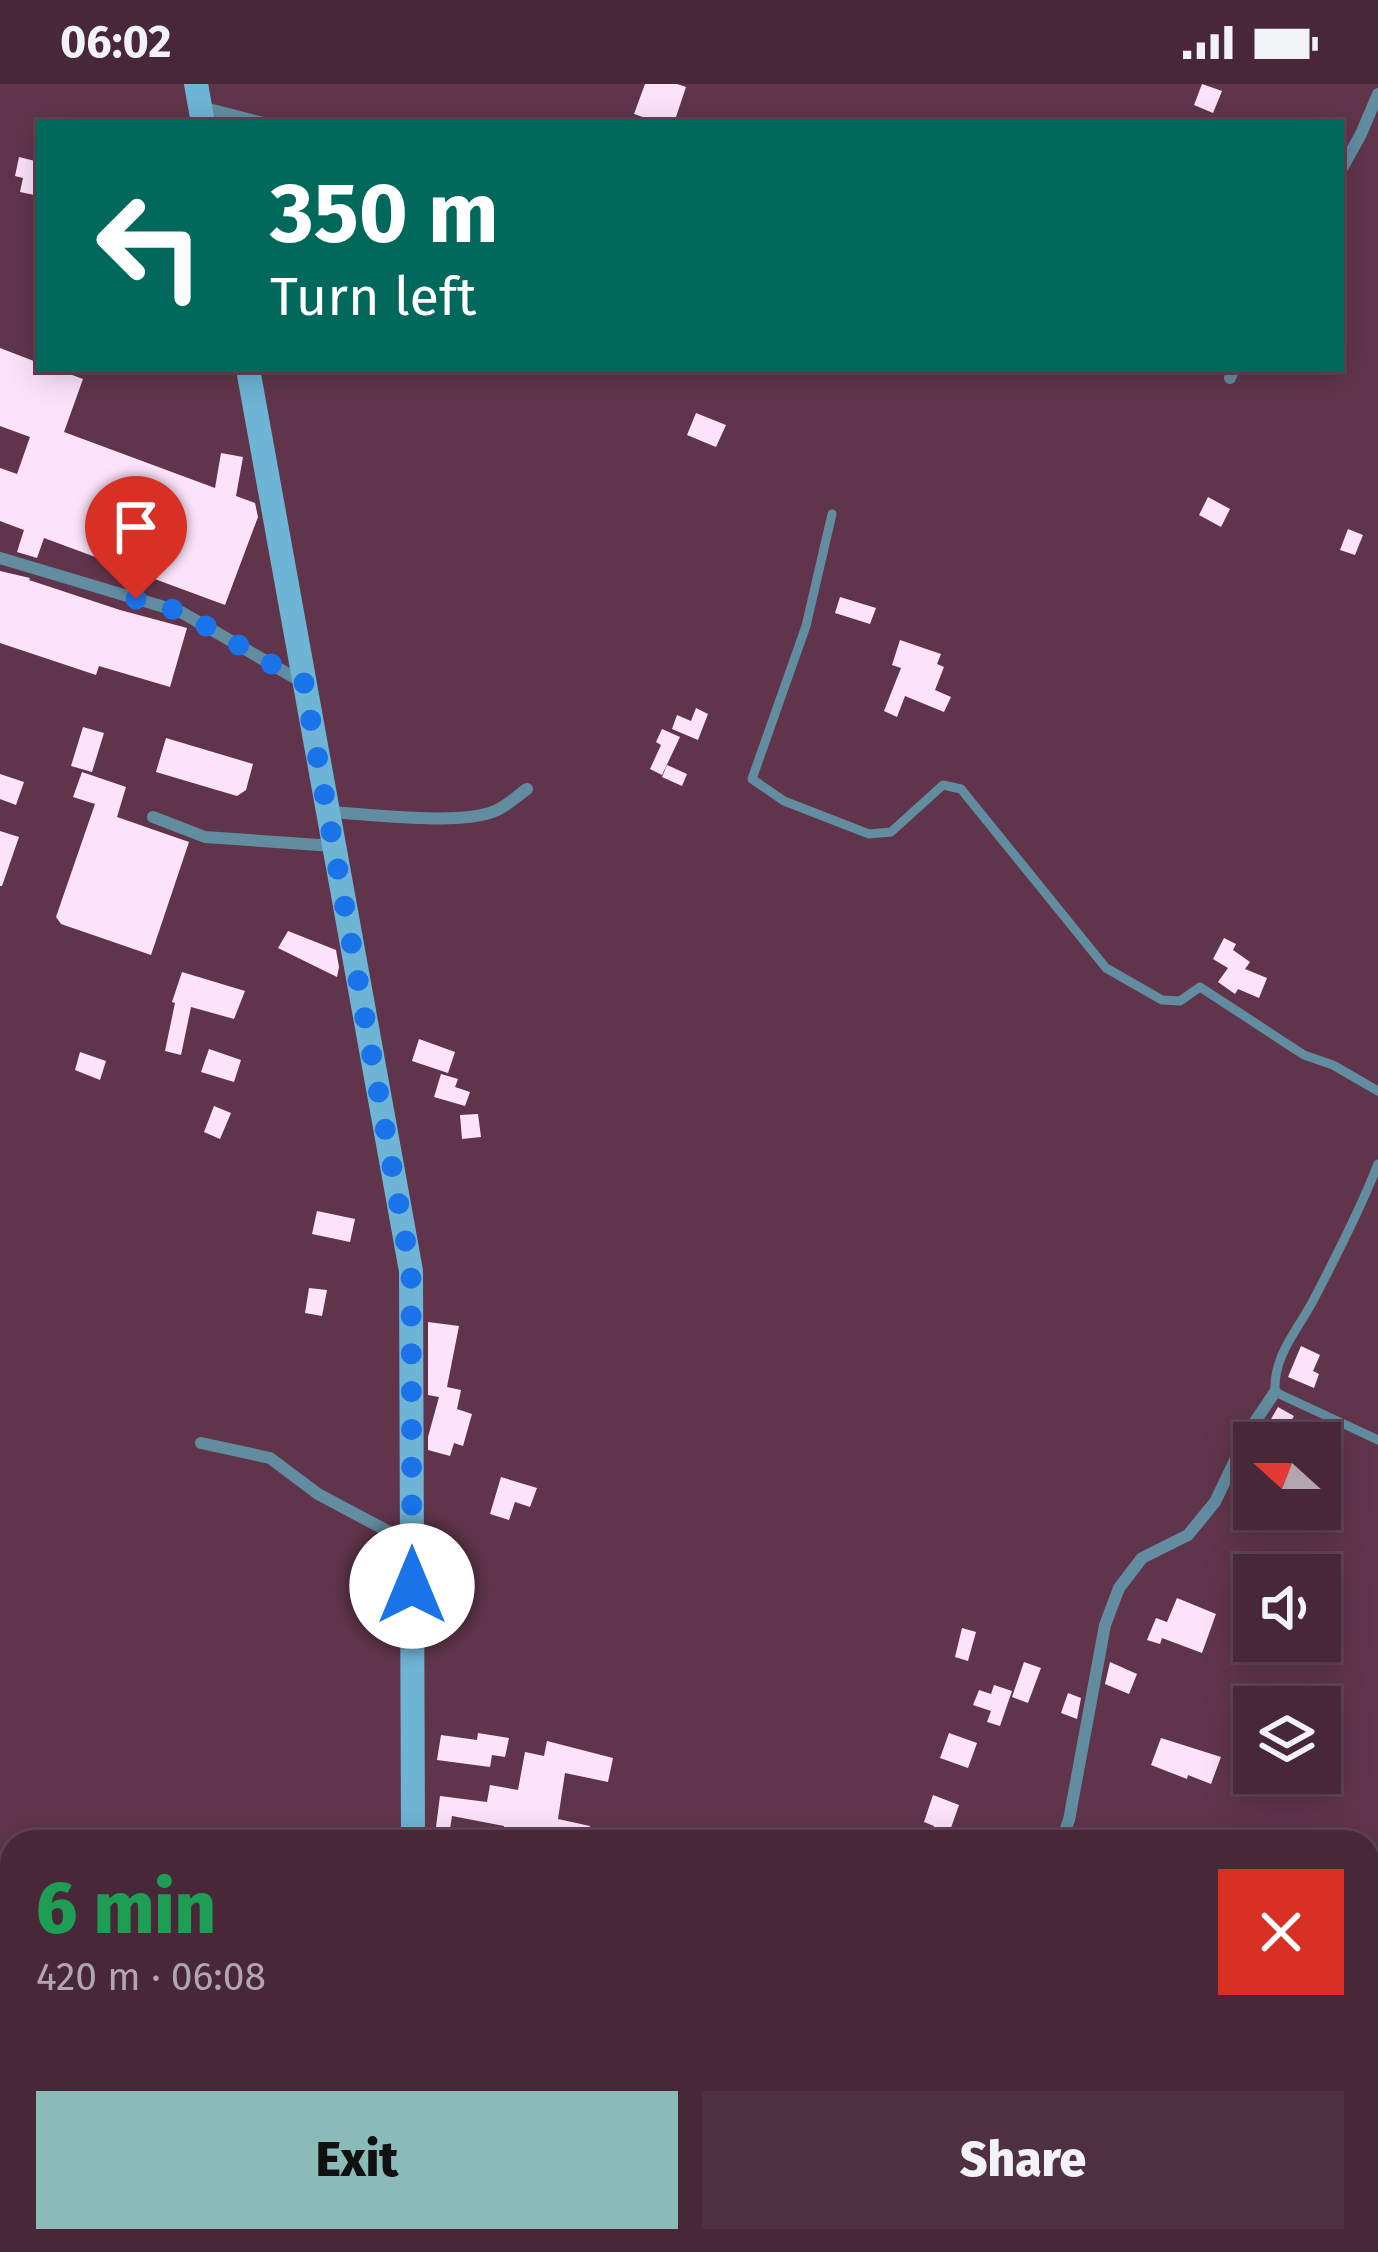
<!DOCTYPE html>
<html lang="en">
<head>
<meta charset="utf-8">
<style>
	body { margin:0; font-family:"Fira Sans",sans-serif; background:#4f3040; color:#f1f3f6; height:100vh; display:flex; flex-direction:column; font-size:45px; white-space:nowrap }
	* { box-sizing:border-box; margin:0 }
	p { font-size:39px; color:#b1a6ae }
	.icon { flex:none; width:66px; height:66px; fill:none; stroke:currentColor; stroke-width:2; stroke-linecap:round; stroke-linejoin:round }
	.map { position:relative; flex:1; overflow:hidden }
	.details { position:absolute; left:0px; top:1746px; width:1380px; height:423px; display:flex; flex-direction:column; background:#482838; border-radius:36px 36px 0 0; box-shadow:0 6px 30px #0003,0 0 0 3px #604453 }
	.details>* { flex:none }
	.banner { position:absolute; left:36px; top:36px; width:1308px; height:252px; border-radius:0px; box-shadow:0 6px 30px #0003,0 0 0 3px #604453; background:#00695c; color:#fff; overflow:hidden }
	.needle { width:78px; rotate:291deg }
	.buttons { position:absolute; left:1233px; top:1338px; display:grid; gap:24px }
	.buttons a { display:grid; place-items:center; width:108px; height:108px; border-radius:0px; background:#482838; box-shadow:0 6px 30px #0003,0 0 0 3px #604453; font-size:60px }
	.pin { position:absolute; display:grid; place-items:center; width:102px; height:102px; color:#fff; margin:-123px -51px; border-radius:50% 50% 50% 0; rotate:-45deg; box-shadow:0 0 12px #0007 }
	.pin .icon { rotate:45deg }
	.me { position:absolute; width:132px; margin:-66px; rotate:0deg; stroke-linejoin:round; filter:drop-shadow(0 0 9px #0008) }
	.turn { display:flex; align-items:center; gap:42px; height:252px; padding:0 36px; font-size:54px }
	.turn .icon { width:156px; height:156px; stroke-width:2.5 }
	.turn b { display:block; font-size:84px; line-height:102px }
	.round { display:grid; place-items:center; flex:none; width:126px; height:126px; border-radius:0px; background:#4f3040 }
	.overview { display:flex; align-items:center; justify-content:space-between; height:204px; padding:0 36px }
	h1 { font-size:72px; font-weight:800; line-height:90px; color:#1e9e55 }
	.action { display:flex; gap:24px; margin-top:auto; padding:24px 36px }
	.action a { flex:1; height:138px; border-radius:0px; background:#8bbbb9; color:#111; font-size:48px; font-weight:800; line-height:138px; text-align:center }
	.action a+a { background:#4f3040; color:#f1f3f6 }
	.status { display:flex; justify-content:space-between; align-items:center; height:84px; padding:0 60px; background:#482838; direction:ltr }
	.status svg { height:33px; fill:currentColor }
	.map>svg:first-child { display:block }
	.building { fill:#fce3fa }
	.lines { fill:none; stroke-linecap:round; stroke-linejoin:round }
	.service { stroke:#628da1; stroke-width:9 }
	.minor { stroke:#628da1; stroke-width:12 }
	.secondary { stroke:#6eb4d4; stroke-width:24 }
	.route { stroke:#1a73e8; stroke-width:21; stroke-dasharray:0 37.8 }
</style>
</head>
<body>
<div class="status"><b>06:02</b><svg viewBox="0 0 49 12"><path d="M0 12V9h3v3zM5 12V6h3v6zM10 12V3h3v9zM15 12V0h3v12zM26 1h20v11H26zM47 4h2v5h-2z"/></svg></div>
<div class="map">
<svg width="1378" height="2168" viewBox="0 0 1378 2168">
	<rect width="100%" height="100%" fill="#60354b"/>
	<!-- building -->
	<path class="building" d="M645,0H677L686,3L674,39H660L634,30Z
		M1202,0L1222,7L1213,29L1194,21Z
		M19,73L39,78V112L20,108L23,94L15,92Z
		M0,264L39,279V285H56L83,295L64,348L215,404L221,369L243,373L236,412L255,419L258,433L225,521L44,454L37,474L17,468L24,446L0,437V384L17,390L30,353L0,342Z
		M696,329L726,341L716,363L687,351Z
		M1208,413L1230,425L1221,443L1199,431Z
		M1348,445L1363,451L1355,471L1340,466Z
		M0,487L30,494L29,496L120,526L187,544L170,603L99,582L96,591L0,559Z
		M840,513L876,524L870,540L835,529Z
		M900,556L941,570L937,580L944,583L935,606L951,613L944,628L905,612L897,633L884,627L901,584L892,581Z
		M696,624L708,630L698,656L672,645L677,631L691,637Z
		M83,643L104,649L92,688L71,682Z
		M662,645L680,653L662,691L650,685L661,661L656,658Z
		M166,654L253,680L246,706L237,712L156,688Z
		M667,681L687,690L682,702L662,693Z
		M82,688L126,703L117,733L189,758L151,871L61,840L56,833L95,720L73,713Z
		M0,690L24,698L16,721L0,715Z
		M0,747L19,753L2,802H0Z
		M288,847L336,866L339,883L337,893L278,864Z
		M1224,854L1236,860L1233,866L1250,878L1245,885L1267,894L1259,914L1238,905L1235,910L1218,898L1228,884L1213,875Z
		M182,888L245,907L234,935L191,923L181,971L165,967L175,919L172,918Z
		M419,955L455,968L448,989L412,977Z
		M209,965L241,976L234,998L201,988Z
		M80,968L106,977L100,996L75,986Z
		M441,990L458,995L455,1003L470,1008L465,1022L434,1013Z
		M214,1022L231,1029L220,1055L204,1048Z
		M478,1030L481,1053L462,1055L460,1031Z
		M317,1127L355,1135L350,1158L312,1150Z
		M309,1204L327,1206L322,1232L305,1229Z
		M428,1238L459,1242L447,1303L461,1306L457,1325L472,1330L463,1362L454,1359L450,1372L428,1366V1353L439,1313L428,1311Z
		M1301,1262L1320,1271L1313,1287L1319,1290L1314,1304L1288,1293Z
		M1278,1323L1294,1332L1286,1346L1318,1359H1257Z
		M501,1393L537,1404L530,1423L515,1418L509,1436L490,1430Z
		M1177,1514L1216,1530L1202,1569L1162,1554L1160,1560L1147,1556L1156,1534L1167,1538Z
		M962,1544L976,1548L968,1577L955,1573Z
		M1024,1578L1041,1584L1028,1619L1012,1613Z
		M1110,1578L1137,1590L1129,1610L1105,1600Z
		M994,1601L1012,1607L1000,1642L987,1638L991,1627L973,1621L979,1606L991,1610Z
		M1068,1609L1081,1614L1077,1635L1061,1629Z
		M478,1649L509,1654L505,1673L492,1671L490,1683L437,1676L441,1651L477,1656Z
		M949,1649L977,1659L968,1684L940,1674Z
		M1161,1654L1221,1673L1211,1700L1188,1691L1187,1695L1151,1681Z
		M547,1657L613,1674L608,1698L565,1689L558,1735L590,1742L587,1756L568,1752L566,1758H548V1755L516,1749L515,1758H502L504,1742L452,1732L450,1745L436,1743L440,1712L487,1718L490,1701L518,1706L525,1668L544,1672Z
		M933,1711L959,1721L946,1758L931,1752L934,1742L924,1738Z"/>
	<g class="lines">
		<!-- service -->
		<path class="service" d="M832,430L806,542L752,695L784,717L869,750L891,748L943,701L961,705L1106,884L1162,916L1180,917L1200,903L1304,971L1333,981L1378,1007
			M1378,1080C1360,1126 1337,1171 1314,1215C1298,1246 1273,1271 1275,1308L1378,1356"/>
		<!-- minor -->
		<path class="minor" d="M201,23L263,39
			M1341,86L1361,50L1378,10
			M1230,294L1234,285
			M0,474L181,528L302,598
			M329,728C370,730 460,742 495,727C507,722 517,712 527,705
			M153,733L205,753L333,762
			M201,1359L270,1374L318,1410L412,1460
			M1061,1758L1069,1736L1105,1541L1119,1504L1142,1474L1188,1451L1215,1418L1250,1345L1275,1308
			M0,2058L12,2066
			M100,2157L105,2168
			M1255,2157L1258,2168
			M40,2168L45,2157
			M930,2168L932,2157"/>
		<!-- secondary -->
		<path class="secondary" d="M196,0L203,39
			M248,285L411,1187L413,1758
			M454,2157L455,2168"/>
	</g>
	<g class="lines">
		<!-- route -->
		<path class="route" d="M136,515L182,528L304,599L411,1187L412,1502"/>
	</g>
</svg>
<div class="buttons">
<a><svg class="needle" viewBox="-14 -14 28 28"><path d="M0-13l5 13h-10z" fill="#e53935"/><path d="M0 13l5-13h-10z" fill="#b1a6ae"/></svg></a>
<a><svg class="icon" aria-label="sound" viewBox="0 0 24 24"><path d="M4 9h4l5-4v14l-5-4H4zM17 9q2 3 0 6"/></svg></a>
<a><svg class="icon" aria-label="layers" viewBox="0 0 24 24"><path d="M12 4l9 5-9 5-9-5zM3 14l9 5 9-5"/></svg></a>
</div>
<div class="pin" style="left:136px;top:515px;background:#d93025"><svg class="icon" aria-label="arrive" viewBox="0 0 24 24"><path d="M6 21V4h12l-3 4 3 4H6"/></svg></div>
<svg class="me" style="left:412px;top:1502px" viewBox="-20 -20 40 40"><circle r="19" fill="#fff"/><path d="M0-13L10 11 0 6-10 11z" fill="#1a73e8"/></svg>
<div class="banner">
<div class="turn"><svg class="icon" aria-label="left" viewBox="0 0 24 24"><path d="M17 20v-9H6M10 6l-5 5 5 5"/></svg><div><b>350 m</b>Turn left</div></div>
</div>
<section class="details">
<div class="overview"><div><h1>6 min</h1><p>420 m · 06:08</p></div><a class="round" style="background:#d93025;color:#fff"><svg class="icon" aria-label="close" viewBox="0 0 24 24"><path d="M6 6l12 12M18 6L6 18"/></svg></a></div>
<div class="action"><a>Exit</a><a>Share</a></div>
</section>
</div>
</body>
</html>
